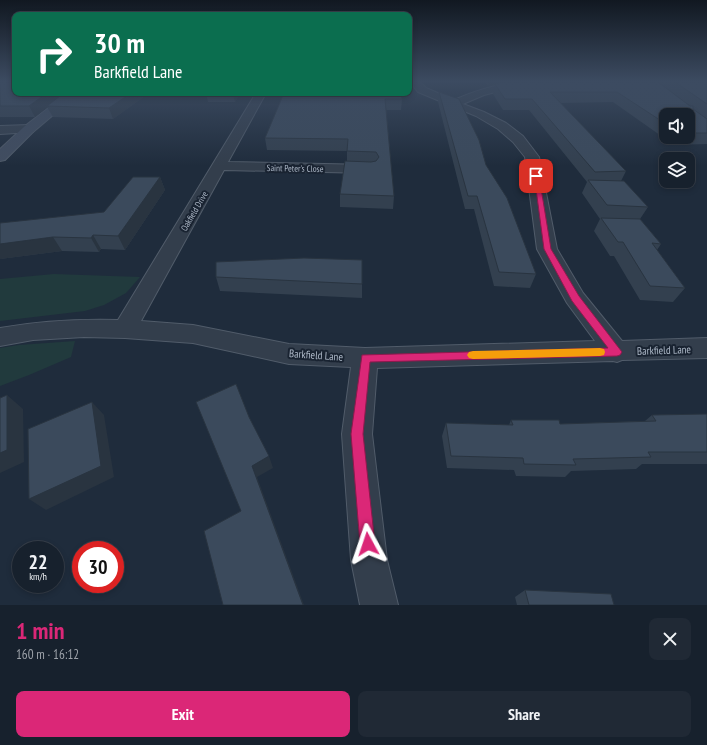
<!DOCTYPE html>
<html lang="en">
<head>
<meta charset="utf-8">
<style>
	body { margin:0; font-family:"PT Sans Narrow",sans-serif; background:#202935; color:#f1f3f6; height:100vh; display:flex; flex-direction:column; font-size:15px; white-space:nowrap }
	* { box-sizing:border-box; margin:0 }
	p { font-size:13px; color:#9ea3aa }
	.icon { flex:none; width:22px; height:22px; fill:none; stroke:currentColor; stroke-width:2; stroke-linecap:round; stroke-linejoin:round }
	.map { position:relative; height:605px; overflow:hidden }
	.side { display:flex; flex-direction:column; background:#17212d; flex:1 }
	.side>* { flex:none }
	.guide { position:absolute; left:12px; top:12px; width:400px; height:84px; border-radius:8px; box-shadow:0 2px 6px #0003,0 0 0 1px #363e49; background:#0b6e4f; color:#fff; overflow:hidden }
	.buttons { position:absolute; left:659px; top:108px; display:grid; gap:8px }
	.buttons a { display:grid; place-items:center; width:36px; height:36px; border-radius:8px; background:#17212d; box-shadow:0 2px 6px #0003,0 0 0 1px #363e49; font-size:20px }
	.speed { position:absolute; left:12px; top:541px; display:flex; gap:8px; font-size:20px; font-weight:700; text-align:center }
	.speed>* { display:grid; place-content:center; width:52px; height:52px; border-radius:50%; background:#17212d; box-shadow:0 2px 6px #0003,0 0 0 1px #363e49; line-height:1 }
	.speed small { font-size:10px; font-weight:400 }
	.speed .limit { border:6px solid #d22; background:#fff; color:#111 }
	.pin { position:absolute; display:grid; place-items:center; width:34px; height:34px; color:#fff; margin:-17px; border-radius:8px; box-shadow:0 2px 6px #0006 }
	.me { position:absolute; width:44px; margin:-22px; rotate:355deg; stroke-linejoin:round; filter:drop-shadow(0 0 3px #0008) }
	.turn { display:flex; align-items:center; gap:14px; height:84px; padding:0 16px; font-size:18px }
	.turn .icon { width:52px; height:52px; stroke-width:2.5 }
	.turn b { display:block; font-size:28px; line-height:34px }
	.round { display:grid; place-items:center; flex:none; width:42px; height:42px; border-radius:8px; background:#202935 }
	.headline { display:flex; align-items:center; justify-content:space-between; height:68px; padding:0 16px }
	h1 { font-size:24px; font-weight:700; line-height:30px; color:#db2777 }
	.action { display:flex; gap:8px; margin-top:auto; padding:8px 16px }
	.action a { flex:1; height:46px; border-radius:8px; background:#db2777; color:#fff; font-size:16px; font-weight:700; line-height:46px; text-align:center }
	.action a+a { background:#202935; color:#f1f3f6 }
	.map>svg:first-child { display:block }
	.green { fill:#213a3d }
	.lines { fill:none; stroke-linecap:round; stroke-linejoin:round }
	.street-casing { stroke:#515c6a; stroke-width:2 }
	.secondary-casing { stroke:#515c6a; stroke-width:2 }
	.street { fill:#333e4c; fill-rule:evenodd }
	.secondary { fill:#414d60; fill-rule:evenodd }
	.wall { fill:#33404f; fill-rule:evenodd }
	.shaded-wall { fill:#293440 }
	.building { fill:#3b4a5c; stroke:#293440 }
	.route { fill:#db2777; stroke:#8e194d }
	.slow { fill:#f59e0b }
	.labels { text-anchor:middle; dominant-baseline:central; stroke-width:4; stroke-linejoin:round; paint-order:stroke }
	.far-street-label { font-size:9px; fill:#aeb9c8; stroke:#192331 }
	.street-label { font-size:11px; fill:#aeb9c8; stroke:#192331 }
</style>
</head>
<body>
<div class="map">
<svg width="707" height="605" viewBox="0 0 707 605">
	<rect width="100%" height="100%" fill="#1f2c3c"/>
	<!-- green -->
	<path class="green" d="M54,274L140,277L126,293L104,305L85,311L0,321V279Z
		M75,341L71,357L29,375L0,386V348L19,345Z"/>
	<g class="lines">
		<defs>
			<path id="street" d="M410,82H420L426,88L454,100C477,90 502,82 528,82L526,84L484,95L463,104L484,112L506,123L523,136L539,157L557,249L583,293L622,341L707,338V358L622,360L617,362L613,361L377,368L372,434L387,560L398,605H360L351,560L342,434L351,367L289,364L193,343L125,338L84,337L33,340L0,346V328C40,321 78,319 118,320L256,93H266L228,162L370,165L375,166L377,169L375,172L370,173L224,170L141,321L193,325L289,344L365,348L595,341L567,303L537,249L525,157L513,142L498,129L476,116L418,92Z
				M29,125L33,126L35,129L33,132L0,134V126Z"/>
			<path id="secondary" d="M68,93H79L33,132L5,160L0,161V149L25,126Z"/>
		</defs>
		<!-- street casing -->
		<use href="#street" class="street-casing"/>
		<!-- secondary casing -->
		<use href="#secondary" class="secondary-casing"/>
		<!-- street -->
		<use href="#street" class="street"/>
		<!-- secondary -->
		<use href="#secondary" class="secondary"/>
	</g>
	<!-- wall -->
	<path class="wall" d="M0,82L15,93H149L113,119L53,117L47,107L35,117H0Z
		M485,82H707V144L674,145L613,102L560,103L626,171L621,181L648,207L640,219L661,244L657,250L685,288L673,302L640,300L614,256H610L594,231L600,219L582,193L587,182L529,110H503L493,94L495,85L488,86ZM666,115H688V137H666Z
		M439,92L486,165L536,274L530,288L494,286L474,209H465L438,102Z
		M206,93H240L235,102H208Z
		M284,93L402,99L401,110H386L394,196L393,209L340,207V194L347,162V151L267,150L265,138Z
		M160,177L165,190L125,250L101,249L99,252L62,251L0,259L104,212Z
		M362,260V298L220,291L216,277Z
		M707,414V464H642L636,469L571,471L565,477L516,476L514,470L447,468L442,436L446,423L509,425L511,420L560,424L645,421L652,415Z
		M525,590L614,605H517L515,597Z"/>
	<!-- shaded-wall -->
	<path class="shaded-wall" d="M489,82H509L488,86Z
		M47,93H66L35,117L29,106Z
		M131,93H149L113,119L109,108Z
		M233,93H240L235,102Z
		M160,177L165,190L125,250L118,236Z
		M93,235L101,249L99,252L91,238Z
		M53,237L62,251L0,259V244Z
		M7,395L23,409L24,462L0,473V453Z
		M92,402L104,415L114,477L46,510L29,499Z
		M269,456L273,468L257,477L304,605H303L252,466Z"/>
	<!-- building -->
	<path class="building" d="M0,82H15V93H47L29,106H0Z
		M505,82H658L690,106H693V109L707,119V133H688V115H666V124L617,92H550L626,171L595,172L532,99H505L495,84Z
		M675,82H707V104Z
		M439,92L459,99L479,140L486,165L507,198L536,274L499,272L477,196H468Z
		M64,93H131L109,108L47,106Z
		M284,93H400L402,99H385L394,196L340,194L345,161L371,162L376,161L379,157L376,152L347,151L348,139L265,138Z
		M133,177H160L118,236L93,235L91,238L53,237L0,244V223L104,212Z
		M588,180L624,181L648,207L607,205Z
		M601,218L640,219L661,244L652,243L685,288L650,286L623,242H618Z
		M304,258L362,260V284L216,277V262Z
		M236,384L249,417L269,456L252,466L303,605H223L204,531L241,511L196,402Z
		M7,395V450L0,453V398Z
		M92,402L101,466L29,499L28,429Z
		M707,414V452H648L651,457L573,459L576,465L524,464L523,458L451,456L446,423L513,425L511,420H559L560,424L656,421L652,415Z
		M525,590L611,594L614,605H529Z"/>
	<!-- sky -->
	<linearGradient id="sky" x2="0" y2="1"><stop stop-color="#111821"/><stop offset="0.49" stop-color="#3c4b61"/><stop offset="1" stop-color="#3c4b61" stop-opacity="0"/></linearGradient>
	<rect width="707" height="166" fill="url(#sky)"/>
	<!-- route -->
	<path class="route" d="M534,174L539,176L551,249L579,296L622,352L620,355L617,356L370,362L363,434L375,544L373,549L368,552L362,549L360,544L351,434L362,355L608,348L572,301L544,249Z"/>
	<!-- slow -->
	<path class="slow" d="M600,348L604,349L605,352L604,355L600,356L473,359L469,358L467,355L469,352L473,351Z"/>
	<g class="labels">
		<!-- far-street labels -->
		<g class="far-street-label">
			<text transform="translate(295 168) rotate(1)">Saint Peter's Close</text>
			<text transform="translate(194 211) rotate(-60)">Oakfield Drive</text>
		</g>
		<!-- street labels -->
		<g class="street-label">
			<text transform="translate(664 350) rotate(-2)">Barkfield Lane</text>
			<text transform="translate(316 355) rotate(4)">Barkfield Lane</text>
		</g>
	</g>
</svg>
<div class="buttons">
<a><svg class="icon" aria-label="sound" viewBox="0 0 24 24"><path d="M4 9h4l5-4v14l-5-4H4zM17 9q2 3 0 6"/></svg></a>
<a><svg class="icon" aria-label="layers" viewBox="0 0 24 24"><path d="M12 4l9 5-9 5-9-5zM3 14l9 5 9-5"/></svg></a>
</div>
<div class="speed"><div>22<small>km/h</small></div><div class="limit">30</div></div>
<div class="pin" style="left:536px;top:176px;background:#d93025"><svg class="icon" aria-label="arrive" viewBox="0 0 24 24"><path d="M6 21V4h12l-3 4 3 4H6"/></svg></div>
<svg class="me" style="left:368px;top:544px" viewBox="-20 -20 40 40"><path d="M0-17L14 15 0 8-14 15z" fill="#db2777" stroke="#fff" stroke-width="4"/></svg>
<div class="guide">
<div class="turn"><svg class="icon" aria-label="right" viewBox="0 0 24 24"><path d="M7 20v-9h11M14 6l5 5-5 5"/></svg><div><b>30 m</b>Barkfield Lane</div></div>
</div>
</div>
<section class="side">
<div class="headline"><div><h1>1 min</h1><p>160 m · 16:12</p></div><a class="round"><svg class="icon" aria-label="close" viewBox="0 0 24 24"><path d="M6 6l12 12M18 6L6 18"/></svg></a></div>
<div class="action"><a>Exit</a><a>Share</a></div>
</section>
</body>
</html>
